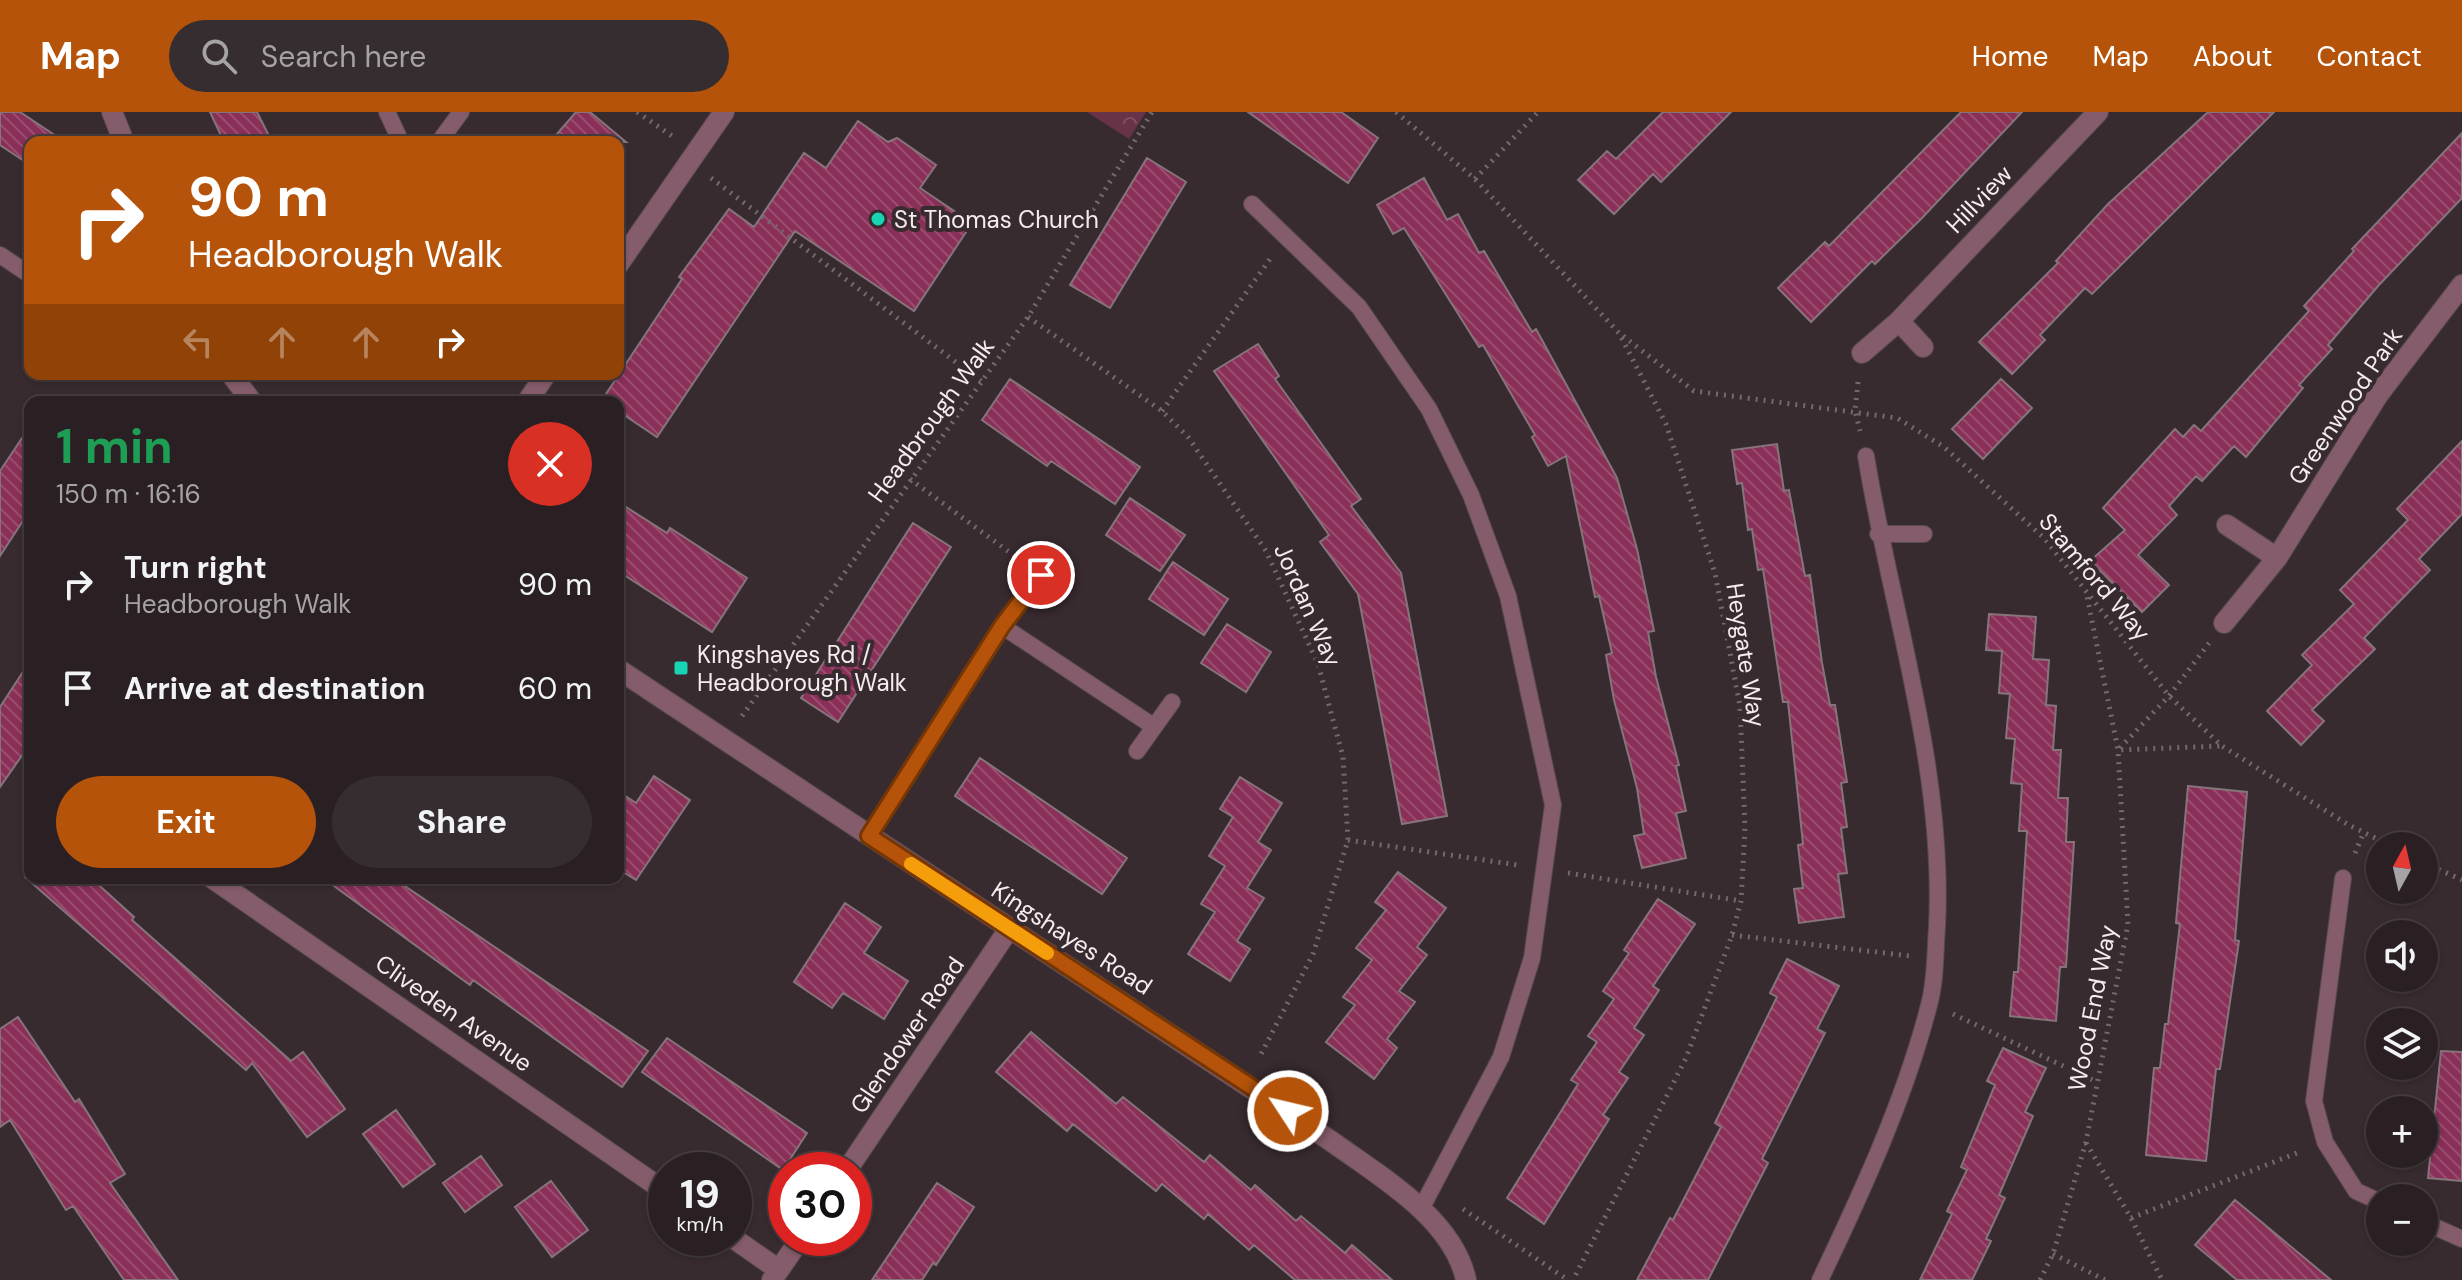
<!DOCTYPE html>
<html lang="en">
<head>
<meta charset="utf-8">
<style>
	body { margin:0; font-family:"DM Sans",sans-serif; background:#362d31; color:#f1f3f6; height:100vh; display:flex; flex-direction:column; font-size:30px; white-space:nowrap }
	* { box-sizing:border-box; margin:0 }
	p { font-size:26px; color:#a5a3a6 }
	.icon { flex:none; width:44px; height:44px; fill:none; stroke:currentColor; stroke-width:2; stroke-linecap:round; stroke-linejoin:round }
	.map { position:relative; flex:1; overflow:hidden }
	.side { position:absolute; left:24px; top:284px; width:600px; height:488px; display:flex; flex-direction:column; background:#2a2024; border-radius:16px; box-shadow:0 2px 6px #0004,0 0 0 2px #463e41 }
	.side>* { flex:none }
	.hud { position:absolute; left:24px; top:24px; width:600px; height:244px; border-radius:16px; box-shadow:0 2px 6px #0004,0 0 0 2px #463e41; background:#b45309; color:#fff; overflow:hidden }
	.needle { width:52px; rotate:8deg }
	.buttons { position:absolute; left:2366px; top:720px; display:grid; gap:16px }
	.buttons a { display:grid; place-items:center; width:72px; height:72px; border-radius:50%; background:#2a2024; box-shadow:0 2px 6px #0004,0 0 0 2px #463e41; font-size:40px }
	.speed { position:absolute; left:648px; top:1040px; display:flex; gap:16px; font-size:40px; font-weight:700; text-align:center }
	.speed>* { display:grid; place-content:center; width:104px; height:104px; border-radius:50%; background:#2a2024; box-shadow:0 2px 6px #0004,0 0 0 2px #463e41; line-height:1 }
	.speed small { font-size:20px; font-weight:400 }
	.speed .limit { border:12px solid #d22; background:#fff; color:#111 }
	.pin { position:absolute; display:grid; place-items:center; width:68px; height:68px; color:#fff; margin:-34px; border:4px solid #fff; border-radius:50%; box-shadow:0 2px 8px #0007 }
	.me { position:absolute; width:88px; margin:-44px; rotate:305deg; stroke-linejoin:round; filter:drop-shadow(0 0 6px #0008) }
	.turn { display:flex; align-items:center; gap:28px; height:168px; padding:0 32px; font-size:36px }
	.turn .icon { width:104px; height:104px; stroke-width:2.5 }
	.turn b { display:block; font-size:56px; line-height:68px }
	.lanes { display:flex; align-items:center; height:76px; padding:0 32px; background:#0003; justify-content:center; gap:40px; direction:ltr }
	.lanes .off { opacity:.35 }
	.round { display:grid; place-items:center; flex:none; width:84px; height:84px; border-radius:42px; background:#362d31 }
	.summary { display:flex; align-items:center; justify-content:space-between; height:136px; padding:0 32px }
	h1 { font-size:48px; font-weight:700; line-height:60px; color:#1e9e55 }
	.primary-button { display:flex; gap:16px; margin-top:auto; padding:16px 32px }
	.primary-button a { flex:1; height:92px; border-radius:48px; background:#b45309; color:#fff; font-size:32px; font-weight:700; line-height:92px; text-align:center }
	.primary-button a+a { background:#362d31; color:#f1f3f6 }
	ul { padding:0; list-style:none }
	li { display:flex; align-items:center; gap:24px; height:104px; padding:0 32px }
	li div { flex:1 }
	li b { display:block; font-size:30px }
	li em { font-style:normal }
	header { display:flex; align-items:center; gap:48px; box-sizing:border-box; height:112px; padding:0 40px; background:#b45309; color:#fff }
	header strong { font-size:38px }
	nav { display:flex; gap:44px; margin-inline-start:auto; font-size:28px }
	.search { width:560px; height:72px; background:#362d31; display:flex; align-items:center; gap:20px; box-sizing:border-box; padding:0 28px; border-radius:44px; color:#a5a3a6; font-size:30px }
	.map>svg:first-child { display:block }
	.forest { fill:url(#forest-crowns) }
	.building { fill:url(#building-back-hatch); stroke:#85757b; stroke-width:2 }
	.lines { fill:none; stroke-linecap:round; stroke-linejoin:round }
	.lane-casing { stroke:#564a4f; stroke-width:18 }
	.street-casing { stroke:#564a4f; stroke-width:22 }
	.path { stroke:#74696d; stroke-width:5; stroke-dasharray:2 6; stroke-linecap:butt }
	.lane { stroke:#855c6b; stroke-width:16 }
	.street { stroke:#855c6b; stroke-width:20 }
	.route-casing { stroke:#753606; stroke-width:20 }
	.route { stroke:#b45309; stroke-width:14 }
	.slow { stroke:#f59e0b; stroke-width:14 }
	.poi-dot { fill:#17d5b3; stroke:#382b30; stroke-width:3 }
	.labels { text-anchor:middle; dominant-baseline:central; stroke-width:8; stroke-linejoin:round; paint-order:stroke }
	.street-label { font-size:24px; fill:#f5ecef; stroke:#382b30 }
	.poi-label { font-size:24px; fill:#f5ecef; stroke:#382b30; text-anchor:start }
</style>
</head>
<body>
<header>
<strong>Map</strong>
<div class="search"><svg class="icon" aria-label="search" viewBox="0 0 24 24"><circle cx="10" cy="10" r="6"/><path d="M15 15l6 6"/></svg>Search here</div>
<nav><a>Home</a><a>Map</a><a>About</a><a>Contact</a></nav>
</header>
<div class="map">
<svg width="2462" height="1168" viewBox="0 0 2462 1168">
	<defs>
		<pattern id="forest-crowns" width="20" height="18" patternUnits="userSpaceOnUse" patternTransform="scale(2)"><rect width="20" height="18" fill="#683248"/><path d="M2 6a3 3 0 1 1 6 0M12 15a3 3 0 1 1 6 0" fill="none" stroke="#7e5063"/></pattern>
		<pattern id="building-back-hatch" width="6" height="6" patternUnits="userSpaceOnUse" patternTransform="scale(2)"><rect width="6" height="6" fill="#892f58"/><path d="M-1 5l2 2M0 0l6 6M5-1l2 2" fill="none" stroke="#9a4d70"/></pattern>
	</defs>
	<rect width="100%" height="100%" fill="#382b30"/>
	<!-- forest -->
	<path class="forest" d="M1087,0H1146L1129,27Z"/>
	<!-- building -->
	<path class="building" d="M0,0H20L65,30H30V53L0,33Z
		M210,0H257L272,30H224Z
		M576,0H590L626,30H550Z
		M1248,0H1341L1378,26L1348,71Z
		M1663,0H1731L1661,70L1653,62L1614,102L1578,68L1607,39L1616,47Z
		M1961,0H2022L1922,106L1875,152L1872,149L1811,210L1778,176L1825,130L1829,134Z
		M2208,0H2274L2092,182L2085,176L2040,223L2045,228L2012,262L1979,230L2058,151L2056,149L2108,92Z
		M858,9L888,30L897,26L936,53L920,76L972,111L914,199L795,119L657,325L618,299V290L602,288L682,167L679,165L729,97L754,115L804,41L826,56Z
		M2462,21V86L2378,174L2328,233L2332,237L2299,273L2303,276L2246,345L2234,334L2202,369L2196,364L2169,394L2177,403L2138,443L2169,473L2142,500L2090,449L2125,418L2103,396L2175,317L2183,325L2194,313L2201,319L2309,199L2304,194L2354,139L2352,137Z
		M1147,46L1186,70L1110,196L1070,173Z
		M1424,66L1447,108L1458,102L1479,141L1484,139L1532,220L1536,217L1617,366L1637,437L1654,519L1648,520L1656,565L1679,653L1676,654L1686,699L1676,701L1686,746L1642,756L1634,724L1644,722L1637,676L1614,588L1606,543L1612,541L1599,484L1595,485L1566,344L1548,354L1532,325L1535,323L1483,233L1479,235L1404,116L1393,122L1377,93Z
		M1258,232L1279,264L1275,267L1361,387L1351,394L1401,461L1447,704L1402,712L1358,482L1320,430L1329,423L1214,259Z
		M1010,267L1140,355L1115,392L1051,349L1047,354L982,308Z
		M2001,267L2032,296L1983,347L1952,317Z
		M30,314V398L0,444V359Z
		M2462,329V402L2419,447L2430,458L2364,526L2375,537L2312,598L2324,609L2301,633L2267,599L2312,553L2302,543L2354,492L2340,478L2408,408L2397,397Z
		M1777,332L1784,379L1789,378L1805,464L1810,463L1822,551L1830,593H1835L1847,670L1841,671L1847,715L1841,716L1847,761L1838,762L1844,805L1799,811L1794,777L1803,776L1798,733L1803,732L1788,590H1783L1763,457L1758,458L1752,417L1748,418L1742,371L1737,372L1732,338Z
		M1130,386L1185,423L1160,459L1106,423Z
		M618,390L667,421L670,416L747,466L712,520L618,459Z
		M913,411L951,435L838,610L801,586Z
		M1173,450L1228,487L1204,523L1149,487Z
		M1989,502L2036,505L2033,547L2049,548L2046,593L2056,594L2053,638H2061L2058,686H2068L2066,730H2074L2066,855H2060L2056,909L2010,904L2014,860H2018L2027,719H2019L2022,672L2011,671L2015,627L2006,626L2010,582L1999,581L2002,539L1986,538Z
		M1227,512L1271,540L1246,580L1201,551Z
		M30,549V632L0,675V595Z
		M980,646L1127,746L1102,782L955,684Z
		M654,664L690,688L636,768L618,757V679L636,691Z
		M1240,665L1282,691L1258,730L1271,738L1247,776L1264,786L1237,829L1250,837L1230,869L1188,842L1215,800L1201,792L1225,754L1209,744L1233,705L1220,697Z
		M2188,674L2247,680L2235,828L2239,829L2220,957H2216L2206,1049L2146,1043L2154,956H2160L2165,912H2168L2180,812L2176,811Z
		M1398,760L1446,796L1417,835L1427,843L1399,879L1415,890L1387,927L1397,936L1374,967L1326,930L1355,893L1343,885L1372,848L1356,836L1386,798L1375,790Z
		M26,766H91L134,805L132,808L291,949L303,940L345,997L307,1025L252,951L246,958Z
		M323,766H393L648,939L622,975L473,868L470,873Z
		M1658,787L1695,812L1653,874L1659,878L1634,916L1644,923L1619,960L1628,966L1603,1003L1609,1007L1544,1112L1507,1086L1578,972L1571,968L1597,930L1588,924L1614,887L1603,879L1629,841L1624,838Z
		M845,791L881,815L864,841L908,869L884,907L843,881L832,896L794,870Z
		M1787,847L1839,874L1817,917L1825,921L1762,1047L1768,1051L1708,1168H1637L1670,1106L1673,1108L1721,1015L1715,1011L1777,885L1770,881Z
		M18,905L75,990L79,987L125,1062L110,1071L178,1168H124L73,1094L66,1098L10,1008L0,1015V917Z
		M1031,920L1116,992L1123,985L1204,1050L1210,1043L1251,1078L1255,1073L1296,1109L1301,1104L1345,1141L1352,1133L1392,1168H1295L1254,1133L1249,1138L1208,1102L1204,1107L1162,1072L1156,1079L1073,1012L1067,1019L996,960Z
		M667,926L807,1021L783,1058L642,960Z
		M2003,936L2046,956L2025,1000L2033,1004L1999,1083L2005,1086L1986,1127L1991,1129L1972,1168H1920L1952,1102L1947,1099L1967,1058L1961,1055L1995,973L1987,969Z
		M2441,939L2462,940V1069L2428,1066Z
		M396,998L435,1052L403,1075L363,1022Z
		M481,1044L502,1073L465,1100L443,1071Z
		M551,1069L588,1118L552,1145L515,1095Z
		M937,1071L974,1095L936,1153L933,1151L922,1168H872Z
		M2235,1088L2331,1168H2237L2195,1133Z"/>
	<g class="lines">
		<defs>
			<path id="lane" d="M387,0L401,30
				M439,30L461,0
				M1252,92L1359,195L1429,297L1471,383L1508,484L1553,693L1532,846L1501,945L1422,1095
				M0,143L30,163
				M1878,422H1924
				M1002,514L1153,614
				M1137,639L1172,590
				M869,724L1002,514L1041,463
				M2343,766L2314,989L2325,1030L2356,1079L2380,1090
				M2424,1110L2462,1127
				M1820,1168C1862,1080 1905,987 1929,893C1936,868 1935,840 1937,815C1945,655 1891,499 1866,344"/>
			<path id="street" d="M112,0L124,30
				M618,153L724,0
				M1899,209L1923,235
				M1862,241L1899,209L2098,0
				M231,262L252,290
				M527,290L546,262
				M2227,413L2277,446
				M2224,511L2277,446L2378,283L2462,173
				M618,557L1331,1029C1378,1063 1453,1106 1466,1168
				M212,766L666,1080
				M847,1058L1009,817
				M733,1126L779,1158
				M772,1168L801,1126"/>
		</defs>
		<!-- lane casing -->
		<use href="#lane" class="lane-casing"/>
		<!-- street casing -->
		<use href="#street" class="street-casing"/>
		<!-- path -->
		<path class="path" d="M637,0L672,24
			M1396,0L1475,67L1619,221L1666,312L1715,461L1740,594L1745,716L1741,789L1732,823L1686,946L1573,1168
			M711,66L981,269
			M1475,67L1538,0
			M1028,205L1162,299L1188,325L1266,439L1318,552L1343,645L1348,728L1313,842L1259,946
			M1623,224L1694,279L1897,306L1944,335L2044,426L2169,584L2222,634L2347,712L2391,734
			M1858,270L1855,298L1860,319
			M1162,299L1270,147
			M910,367L1020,448
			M2209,531L2169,584L2118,638L2220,634
			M742,604L1028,205L1152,0
			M1348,728L1518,753
			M2355,741L2364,720
			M2424,751L2462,768
			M1568,761L1741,789
			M1732,823L1910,844
			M1953,902L2095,969
			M2086,1031L2131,1106L2162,1168
			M1463,1097L1568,1168
			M2131,1106L2302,1039
			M2053,1142L2105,1168
			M2040,1168L2053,1142L2086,1030L2128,812L2118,638L2087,484"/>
		<!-- lane -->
		<use href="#lane" class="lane"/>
		<!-- street -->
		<use href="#street" class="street"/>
	</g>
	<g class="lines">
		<defs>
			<path id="route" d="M1041,463L1002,514L869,724L1288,999"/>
		</defs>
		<!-- route casing -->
		<use href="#route" class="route-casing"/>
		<!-- route -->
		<use href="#route" class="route"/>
		<!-- slow -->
		<path class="slow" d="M911,752L1047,841"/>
	</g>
	<!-- markers -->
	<g class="poi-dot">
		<circle cx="878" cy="107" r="8"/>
		<rect x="673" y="548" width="16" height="16" rx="4"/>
	</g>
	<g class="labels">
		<!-- street labels -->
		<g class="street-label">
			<text transform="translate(1979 87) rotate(-46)">Hillview</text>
			<text transform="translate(2345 294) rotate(-56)">Greenwood Park</text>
			<text transform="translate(931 308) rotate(-54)">Headbrough Walk</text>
			<text transform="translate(2095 465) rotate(50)">Stamford Way</text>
			<text transform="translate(1308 493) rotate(66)">Jordan Way</text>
			<text transform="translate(1746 543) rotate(81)">Heygate Way</text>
			<text transform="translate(1072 826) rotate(33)">Kingshayes Road</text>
			<text transform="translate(2092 896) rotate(-79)">Wood End Way</text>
			<text transform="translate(454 901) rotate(35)">Cliveden Avenue</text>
			<text transform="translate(907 923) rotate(-56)">Glendower Road</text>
		</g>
		<!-- poi labels -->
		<g class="poi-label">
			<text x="894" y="107">St Thomas Church</text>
			<text x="697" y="542">Kingshayes Rd /<tspan x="697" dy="28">Headborough Walk</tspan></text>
		</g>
	</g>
</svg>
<div class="buttons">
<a><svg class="needle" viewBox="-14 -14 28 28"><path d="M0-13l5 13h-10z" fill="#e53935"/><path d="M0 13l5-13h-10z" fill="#a5a3a6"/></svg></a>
<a><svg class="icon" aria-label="sound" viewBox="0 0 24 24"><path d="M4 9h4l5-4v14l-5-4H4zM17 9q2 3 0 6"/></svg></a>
<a><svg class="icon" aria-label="layers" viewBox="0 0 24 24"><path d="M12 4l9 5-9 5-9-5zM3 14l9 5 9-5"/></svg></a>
<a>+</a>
<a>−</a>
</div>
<div class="speed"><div>19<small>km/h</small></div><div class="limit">30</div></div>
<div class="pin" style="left:1041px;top:463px;background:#d93025"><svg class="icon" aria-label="arrive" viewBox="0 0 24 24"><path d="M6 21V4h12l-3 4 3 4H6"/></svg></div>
<svg class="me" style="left:1288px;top:999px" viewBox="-20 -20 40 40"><circle r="17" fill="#b45309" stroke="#fff" stroke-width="3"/><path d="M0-11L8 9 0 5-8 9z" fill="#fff"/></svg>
<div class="hud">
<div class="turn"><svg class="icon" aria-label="right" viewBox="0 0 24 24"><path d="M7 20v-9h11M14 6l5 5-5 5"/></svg><div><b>90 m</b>Headborough Walk</div></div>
<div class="lanes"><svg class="icon off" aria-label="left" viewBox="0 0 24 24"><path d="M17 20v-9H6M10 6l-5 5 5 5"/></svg><svg class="icon off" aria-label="ahead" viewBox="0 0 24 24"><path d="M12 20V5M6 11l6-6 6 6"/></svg><svg class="icon off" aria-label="ahead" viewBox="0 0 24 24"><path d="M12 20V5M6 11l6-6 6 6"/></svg><svg class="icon" aria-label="right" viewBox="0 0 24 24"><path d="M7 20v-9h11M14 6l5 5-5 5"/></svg></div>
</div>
<section class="side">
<div class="summary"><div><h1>1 min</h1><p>150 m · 16:16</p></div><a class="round" style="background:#d93025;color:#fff"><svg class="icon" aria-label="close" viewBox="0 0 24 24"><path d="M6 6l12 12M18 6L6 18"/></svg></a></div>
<ul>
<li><svg class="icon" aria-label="right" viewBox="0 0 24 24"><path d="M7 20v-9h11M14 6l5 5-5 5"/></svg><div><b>Turn right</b><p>Headborough Walk</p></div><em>90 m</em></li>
<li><svg class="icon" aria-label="arrive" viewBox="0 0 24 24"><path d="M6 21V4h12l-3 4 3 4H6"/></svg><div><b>Arrive at destination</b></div><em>60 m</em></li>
</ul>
<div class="primary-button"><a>Exit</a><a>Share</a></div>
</section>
</div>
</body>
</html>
